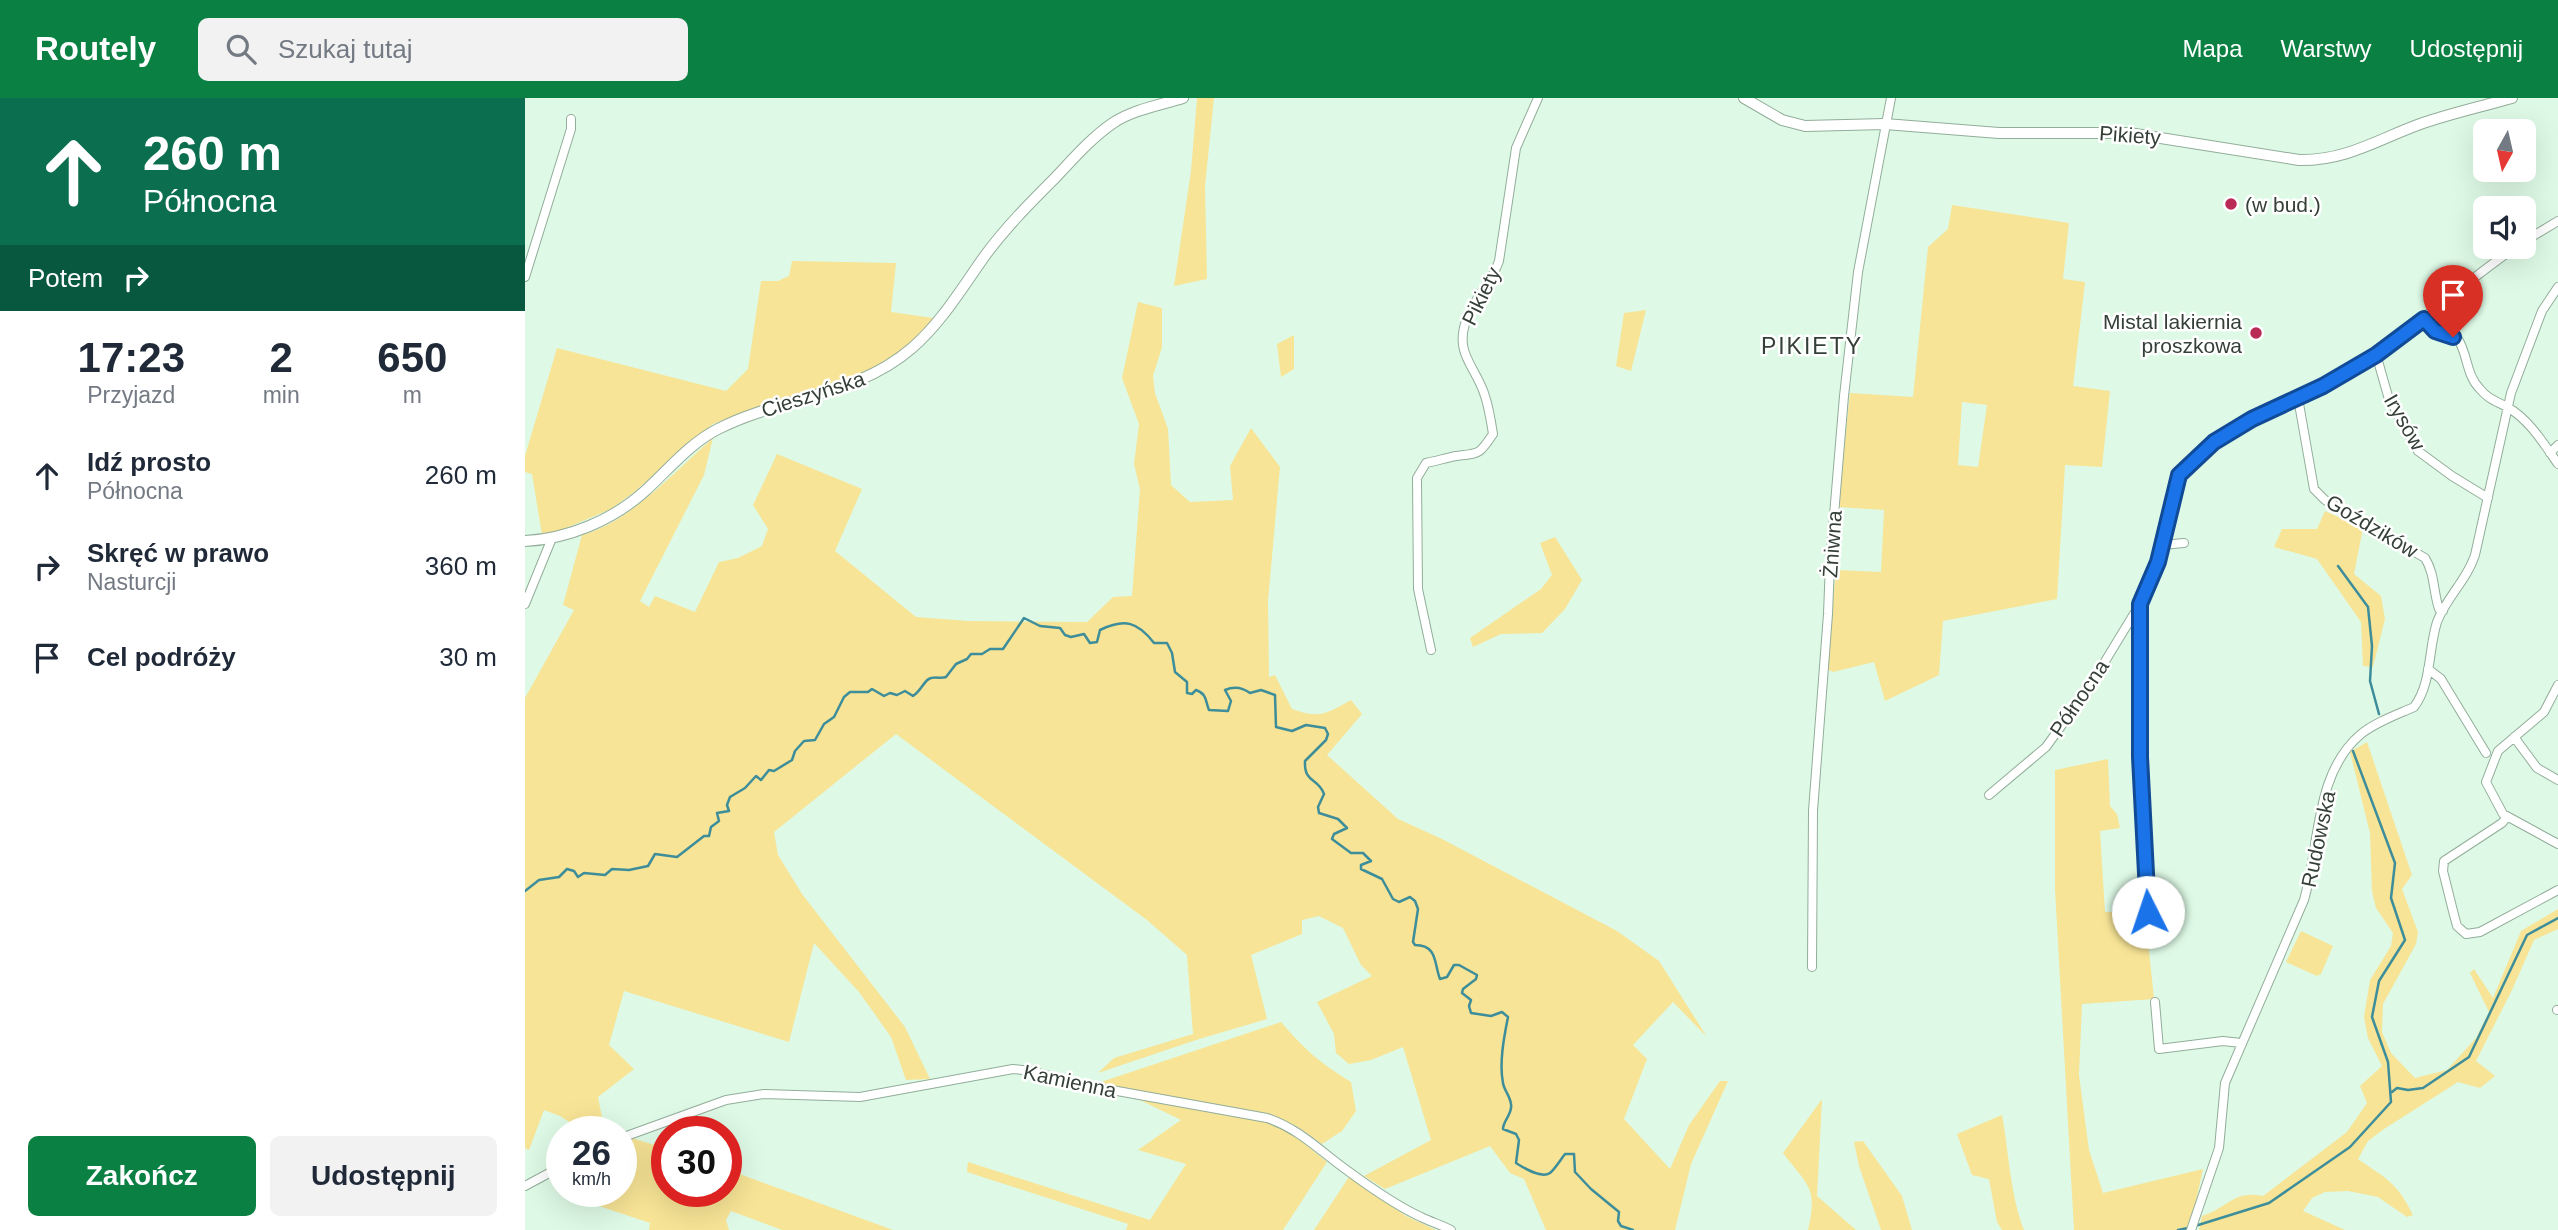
<!DOCTYPE html>
<html lang="pl">
<head>
<meta charset="utf-8">
<style>
	body { margin:0; font-family:Arial,sans-serif; background:#f2f2f3; color:#1f2937; height:100vh; display:flex; flex-direction:column; font-size:26px; white-space:nowrap }
	* { box-sizing:border-box; margin:0 }
	p { font-size:23px; color:#747a83 }
	.icon { flex:none; width:38px; height:38px; fill:none; stroke:currentColor; stroke-width:2; stroke-linecap:round; stroke-linejoin:round }
	.map { position:relative; flex:1; overflow:hidden }
	.side { display:flex; flex-direction:column; background:#fff; width:525px }
	.side>* { flex:none }
	.hud { background:#0b6e4f; color:#fff; overflow:hidden }
	.needle { width:46px; rotate:188deg }
	.controls { position:absolute; left:1948px; top:21px; display:grid; gap:14px }
	.controls a { display:grid; place-items:center; width:63px; height:63px; border-radius:10px; background:#fff; box-shadow:0 7px 28px #0002; font-size:35px }
	.speed { position:absolute; left:21px; top:1018px; display:flex; gap:14px; font-size:35px; font-weight:700; text-align:center }
	.speed>* { display:grid; place-content:center; width:91px; height:91px; border-radius:50%; background:#fff; box-shadow:0 7px 28px #0002; line-height:1 }
	.speed small { font-size:18px; font-weight:400 }
	.speed .limit { border:10px solid #d22; background:#fff; color:#111 }
	.pin { position:absolute; display:grid; place-items:center; width:60px; height:60px; color:#fff; margin:-72px -30px; border-radius:50% 50% 50% 0; rotate:-45deg; box-shadow:0 0 7px #0007 }
	.pin .icon { rotate:45deg }
	.me { position:absolute; width:77px; margin:-38px; rotate:356deg; stroke-linejoin:round; filter:drop-shadow(0 0 5px #0008) }
	.turn { display:flex; align-items:center; gap:24px; height:147px; padding:0 28px; font-size:32px }
	.turn .icon { width:91px; height:91px; stroke-width:2.5 }
	.turn b { display:block; font-size:49px; line-height:60px }
	.then { display:flex; align-items:center; height:66px; padding:0 28px; background:#0003; gap:14px; font-size:26px }
	.eta { display:flex; justify-content:space-evenly; align-items:center; height:119px; text-align:center }
	.eta b { font-size:42px; font-weight:700; line-height:49px }
	.cta { display:flex; gap:14px; margin-top:auto; padding:14px 28px }
	.cta a { flex:1; height:80px; border-radius:10px; background:#0b8043; color:#fff; font-size:28px; font-weight:700; line-height:80px; text-align:center }
	.cta a+a { background:#f2f2f3; color:#1f2937 }
	ul { padding:0; list-style:none }
	li { display:flex; align-items:center; gap:21px; height:91px; padding:0 28px }
	li div { flex:1 }
	li b { display:block; font-size:26px }
	li em { font-style:normal }
	header { display:flex; align-items:center; gap:42px; box-sizing:border-box; height:98px; padding:0 35px; background:#0b8043; color:#fff }
	header strong { font-size:33px }
	nav { display:flex; gap:38px; margin-inline-start:auto; font-size:24px }
	.search { width:490px; height:63px; background:#f2f2f3; display:flex; align-items:center; gap:18px; box-sizing:border-box; padding:0 24px; border-radius:10px; color:#747a83; font-size:26px }
	main { display:flex; flex:1; min-height:0 }
	.map>svg:first-child { display:block }
	.green { fill:#f7e496; fill-rule:evenodd }
	.lines { fill:none; stroke-linecap:round; stroke-linejoin:round }
	.stream { stroke:#3d8d9a; stroke-width:2.5 }
	.minor-casing { stroke:#92ad9a; stroke-width:10 }
	.tertiary-casing { stroke:#92ad9a; stroke-width:12 }
	.minor { stroke:#fff; stroke-width:8 }
	.tertiary { stroke:#fff; stroke-width:10 }
	.route-casing { stroke:#114b97; stroke-width:18 }
	.route { stroke:#1a73e8; stroke-width:12 }
	.poi-dot { fill:#ba2a57; stroke:#fff; stroke-width:2.5 }
	.labels { text-anchor:middle; dominant-baseline:central; stroke-width:5; stroke-linejoin:round; paint-order:stroke }
	.street-label { font-size:21px; fill:#354038; stroke:#fff }
	.poi-label { font-size:21px; fill:#354038; stroke:#fff; text-anchor:start }
	.neighbourhood-label { font-size:23px; letter-spacing:2px; fill:#354038; stroke:#fff }
</style>
</head>
<body>
<header>
<strong>Routely</strong>
<div class="search"><svg class="icon" aria-label="search" viewBox="0 0 24 24"><circle cx="10" cy="10" r="6"/><path d="M15 15l6 6"/></svg>Szukaj tutaj</div>
<nav><a>Mapa</a><a>Warstwy</a><a>Udostępnij</a></nav>
</header>
<main>
<section class="side">
<div class="hud">
<div class="turn"><svg class="icon" aria-label="ahead" viewBox="0 0 24 24"><path d="M12 20V5M6 11l6-6 6 6"/></svg><div><b>260 m</b>Północna</div></div>
<div class="then">Potem<svg class="icon" aria-label="right" viewBox="0 0 24 24"><path d="M7 20v-9h11M14 6l5 5-5 5"/></svg></div>
</div>
<div class="eta">
<div><b>17:23</b><p>Przyjazd</p></div>
<div><b>2</b><p>min</p></div>
<div><b>650</b><p>m</p></div>
</div>
<ul>
<li><svg class="icon" aria-label="ahead" viewBox="0 0 24 24"><path d="M12 20V5M6 11l6-6 6 6"/></svg><div><b>Idź prosto</b><p>Północna</p></div><em>260 m</em></li>
<li><svg class="icon" aria-label="right" viewBox="0 0 24 24"><path d="M7 20v-9h11M14 6l5 5-5 5"/></svg><div><b>Skręć w prawo</b><p>Nasturcji</p></div><em>360 m</em></li>
<li><svg class="icon" aria-label="arrive" viewBox="0 0 24 24"><path d="M6 21V4h12l-3 4 3 4H6"/></svg><div><b>Cel podróży</b></div><em>30 m</em></li>
</ul>
<div class="cta"><a>Zakończ</a><a>Udostępnij</a></div>
</section>
<div class="map">
<svg width="2033" height="1132" viewBox="0 0 2033 1132">
	<rect width="100%" height="100%" fill="#defae6"/>
	<!-- green -->
	<path class="green" d="M672,0H689L680,88L682,181L649,188L666,73Z
		M1427,107L1544,125L1538,181L1560,184L1548,288L1585,293L1577,369L1540,367L1532,501L1418,523L1414,577L1360,603L1349,564L1308,574L1302,571L1311,472L1356,474L1359,412L1313,409L1325,295L1388,299L1403,149L1423,131ZM1437,304L1462,307L1453,369L1433,367Z
		M267,163L371,165L366,214L408,220L391,244L361,263L323,284L219,314L188,326L108,395L86,411L34,433L17,437L7,376L0,374V358L32,250L201,293L223,271L236,183H253L264,178Z
		M613,204L637,210V249L628,278L630,295L643,331L646,387L665,404L708,402L705,368L726,330L755,369L743,503L744,579L750,577L767,611C795,621 801,616 826,602L837,616L802,657L873,721L917,741L1092,833L1134,863L1182,939L1148,904L1108,947L1122,961L1099,1021L1145,1071L1164,1027L1195,983H1203L1166,1066L1150,1132H1021L999,1081L985,1075L965,1048L860,1091L839,1078L906,1042L878,949L846,962L824,966L811,955L809,936L792,904L847,878L836,867L818,830L794,818L777,822V836L726,857L742,921L671,942L573,975L589,960L668,936L662,857L622,822L371,636L249,734L253,757L277,796L380,929L405,981L381,982L366,939L334,894L289,845L264,944L99,893L84,947L109,971L73,999L80,1034H60L35,1018L19,1012L4,1052L0,1050V600L49,512L38,507L57,437C104,425 152,371 188,340L179,377L115,503L124,509L130,498L170,514L194,464L213,460L237,448L243,431L228,407L252,356L337,391L310,453L391,519L443,523L562,524L588,499L607,498L615,391L609,366L614,326L597,280Z
		M1121,212L1106,273L1091,268L1099,215Z
		M769,237V271L756,279L752,246Z
		M1800,413L1838,430L1829,476L1856,498L1860,521L1848,569L1838,568L1836,524L1792,461L1749,449L1757,431H1792Z
		M1030,439L1057,482L1040,511L1017,535L976,536L948,549L945,540L1016,491L1027,477L1015,445Z
		M1842,644L1887,777L1877,791L1893,834L1891,846L1858,906L1857,934L1866,955L1890,980L1922,972L1951,940L1964,914L1945,875L1949,871L1968,900L1996,833L2033,811V831L2009,842L1987,892L1951,963L1970,978L1955,990L1933,984L1859,1031L1843,1043L1833,1061C1860,1080 1872,1084 1888,1117L1882,1119L1853,1099L1823,1093L1800,1094L1787,1100L1778,1113L1820,1132H1674L1677,1118C1703,1110 1708,1092 1738,1098L1822,1034L1842,1005L1835,988L1857,968L1843,940L1839,919L1845,882L1866,848L1868,835L1851,810L1847,793L1845,735L1825,654Z
		M1583,661L1585,708L1592,716L1595,730L1575,733L1580,814H1620L1629,901L1557,906L1554,977L1564,1052L1578,1095L1678,1071L1670,1107L1661,1132H1549L1530,791V672Z
		M1776,833L1808,848L1796,876L1792,878L1761,864Z
		M756,924C780,952 795,965 826,984L831,1013L817,1033L797,1046L771,1028L747,1017L570,986Z
		M613,1001L742,1024L769,1037L802,1064L758,1132H601L603,1126L442,1074L443,1064L625,1122L661,1066L613,1052L656,1022Z
		M1297,1001L1292,1098L1331,1132H1283C1293,1089 1283,1088 1258,1055Z
		M1477,1017C1484,1055 1485,1096 1499,1132H1477L1472,1124L1464,1081L1447,1077L1432,1036Z
		M107,1040L142,1051V1094H201V1071L368,1132H257L206,1113L201,1122L204,1132H124L125,1125L74,1108L76,1094H96V1044Z
		M1338,1043L1377,1098L1387,1132H1356L1334,1068L1329,1044Z
		M824,1079L881,1118L911,1132H789Z"/>
	<g class="lines">
		<!-- stream -->
		<path class="stream" d="M1813,468L1843,509L1847,548L1845,583L1854,616
			M0,793L14,782L34,779L42,771L49,773L53,779L59,775L80,777L87,771L104,772L123,768L130,756L152,759L179,738H184L186,729L194,723L192,715L204,713L202,707L205,699L220,690L231,678L236,682L244,672L249,673L267,662L270,653L279,643L290,642L299,626L309,619L319,599L325,594H343L347,591L359,598L365,595L372,597L380,593L388,598C396,593 399,583 404,581C408,578 416,581 421,579L431,566L442,561L446,556H457L465,551H478L499,520L515,528L535,530L540,537L546,539L559,536L565,545L572,544L575,532C600,520 613,524 629,545H642L647,555L650,574L662,584V595L667,596L671,592C682,596 680,602 684,612L703,613L706,603L700,592C709,588 717,589 725,595L736,592L750,597L751,629L767,633L781,627L800,630L803,636L801,642L780,663C779,686 793,679 799,696L793,709L794,715L813,721L822,730L809,736L807,741L826,755H838L846,763L836,767V771L857,781L868,801L874,804L885,799L890,803L893,811L888,844L890,847C913,847 909,866 915,881L922,879L929,867H934L952,877L951,881L938,891L937,895L946,902L944,908L946,915L966,918L977,914L983,919C979,939 974,965 978,985C979,992 985,998 986,1006C988,1016 978,1022 978,1031L991,1036L994,1042L991,1065C999,1070 1016,1081 1025,1075C1030,1071 1036,1061 1040,1056H1049L1050,1074L1066,1091L1094,1114L1093,1123L1096,1128L1108,1132
			M1867,994L1872,990L1883,992L1898,990L1944,959L2002,837L2033,820
			M1670,1128L1744,1105L1825,1049L1866,1004L1863,964L1847,919L1854,883L1880,842L1866,800L1870,765L1828,653
			M1653,1132L1663,1130"/>
		<defs>
			<path id="minor" d="M1998,144L2033,123
				M0,179L46,31V21
				M1899,221L1910,233L1933,241C1943,257 1941,277 1955,291C1963,301 1971,303 1982,309C2004,321 2019,346 2033,366
				M1851,256L1863,298L1893,353L1927,378L1963,400
				M1773,300L1789,391L1800,402L1900,460C1910,476 1908,493 1914,511L1918,513
				M2025,355L2033,347
				M1637,447L1659,445
				M0,506L27,440
				M1615,507V658L1623,814
				M906,552L893,491L892,380L901,365C911,363 921,360 931,358C955,355 954,357 968,336C966,323 964,310 960,298C951,268 928,256 942,220C950,199 967,184 974,163L991,50L1013,0
				M1903,571L1916,581L1961,655
				M2033,587L2019,614L1973,653L1961,684L1978,716L2033,746
				M1989,639L2012,670L2033,682
				M1464,697L1521,649L1565,588L1618,501L1633,464L1651,387C1667,340 1756,310 1797,289C1869,251 1925,194 1991,149
				M1982,719L1977,725L1919,763L1918,773L1928,813L1932,828L1941,836L1955,834L2033,792
				M1287,869L1288,713L1303,516L1305,465L1319,298L1333,174L1366,0
				M1630,904L1634,951L1698,943L1716,945
				M2032,912H2033
				M96,1040L201,1002L239,996L335,999L488,971L506,973L559,987L742,1020C775,1031 796,1054 823,1073C846,1090 870,1107 896,1119C906,1124 917,1127 926,1132
				M0,1088L37,1068
				M1666,1132L1694,1050L1700,985L1779,802C1795,748 1789,675 1836,636C1851,624 1871,617 1889,609C1907,585 1903,552 1912,524C1921,500 1942,482 1950,457L1986,295L2017,213L2033,189"/>
			<path id="tertiary" d="M1219,0L1257,22L1280,28L1360,26L1474,35H1604L1774,62C1822,63 1855,40 1898,25C1927,15 1958,8 1987,0
				M0,443C43,441 88,422 120,393C143,372 165,345 193,331C256,299 332,298 387,250C416,225 437,190 459,159C480,130 505,105 530,80C548,61 566,40 588,25C607,12 635,7 658,0"/>
		</defs>
		<!-- minor casing -->
		<use href="#minor" class="minor-casing"/>
		<!-- tertiary casing -->
		<use href="#tertiary" class="tertiary-casing"/>
		<!-- minor -->
		<use href="#minor" class="minor"/>
		<!-- tertiary -->
		<use href="#tertiary" class="tertiary"/>
	</g>
	<g class="lines">
		<defs>
			<path id="route" d="M1623,814L1615,659V506L1633,464L1654,377L1689,344L1727,321L1798,288L1851,257L1899,221L1910,233L1928,239"/>
		</defs>
		<!-- route casing -->
		<use href="#route" class="route-casing"/>
		<!-- route -->
		<use href="#route" class="route"/>
	</g>
	<!-- markers -->
	<g class="poi-dot">
		<circle cx="1706" cy="106" r="7"/>
		<circle cx="1731" cy="235" r="7"/>
	</g>
	<g class="labels">
		<!-- street labels -->
		<g class="street-label">
			<text transform="translate(1605 37) rotate(4)">Pikiety</text>
			<text transform="translate(956 198) rotate(-64)">Pikiety</text>
			<text transform="translate(288 296) rotate(-18)">Cieszyńska</text>
			<text transform="translate(1880 324) rotate(60)">Irysów</text>
			<text transform="translate(1847 428) rotate(31)">Goździków</text>
			<text transform="translate(1307 446) rotate(-86)">Żniwna</text>
			<text transform="translate(1554 600) rotate(-56)">Północna</text>
			<text transform="translate(1793 741) rotate(-78)">Rudowska</text>
			<text transform="translate(545 983) rotate(12)">Kamienna</text>
		</g>
		<!-- poi labels -->
		<g class="poi-label">
			<text x="1720" y="106">(w bud.)</text>
			<text x="1717" y="223" text-anchor="end">Mistal lakiernia<tspan x="1717" dy="24">proszkowa</tspan></text>
		</g>
		<!-- neighbourhood labels -->
		<g class="neighbourhood-label">
			<text x="1287" y="248">PIKIETY</text>
		</g>
	</g>
</svg>
<div class="controls">
<a><svg class="needle" viewBox="-14 -14 28 28"><path d="M0-13l5 13h-10z" fill="#e53935"/><path d="M0 13l5-13h-10z" fill="#747a83"/></svg></a>
<a><svg class="icon" aria-label="sound" viewBox="0 0 24 24"><path d="M4 9h4l5-4v14l-5-4H4zM17 9q2 3 0 6"/></svg></a>
</div>
<div class="speed"><div>26<small>km/h</small></div><div class="limit">30</div></div>
<div class="pin" style="left:1928px;top:239px;background:#d93025"><svg class="icon" aria-label="arrive" viewBox="0 0 24 24"><path d="M6 21V4h12l-3 4 3 4H6"/></svg></div>
<svg class="me" style="left:1623px;top:814px" viewBox="-20 -20 40 40"><circle r="19" fill="#fff"/><path d="M0-13L10 11 0 6-10 11z" fill="#1a73e8"/></svg>
</div>
</main>
</body>
</html>
